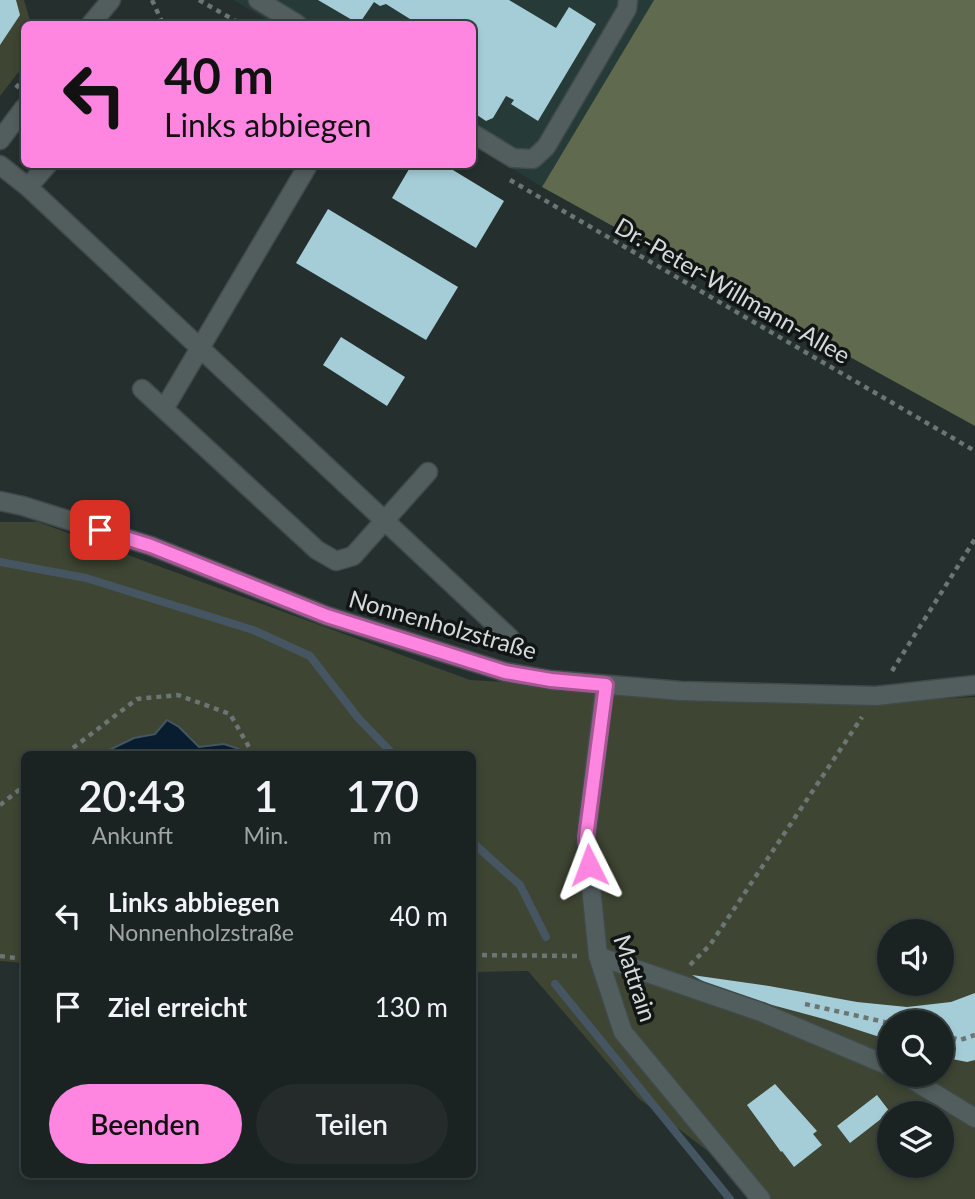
<!DOCTYPE html>
<html lang="de">
<head>
<meta charset="utf-8">
<style>
	body { margin:0; font-family:Lato,sans-serif; background:#242b2a; color:#f1f3f6; height:100vh; display:flex; flex-direction:column; font-size:26px; white-space:nowrap }
	* { box-sizing:border-box; margin:0 }
	p { font-size:23px; color:#a0a4a5 }
	.icon { flex:none; width:38px; height:38px; fill:none; stroke:currentColor; stroke-width:2; stroke-linecap:round; stroke-linejoin:round }
	.map { position:relative; flex:1; overflow:hidden }
	.sheet { position:absolute; left:21px; top:751px; width:455px; height:427px; display:flex; flex-direction:column; background:#1b2322; border-radius:10px; box-shadow:0 4px 10px #0003,0 0 0 2px #394040 }
	.sheet>* { flex:none }
	.hud { position:absolute; left:21px; top:21px; width:455px; height:147px; border-radius:10px; box-shadow:0 4px 10px #0003,0 0 0 2px #394040; background:#fe86e1; color:#111; overflow:hidden }
	.tools { position:absolute; left:877px; top:919px; display:grid; gap:14px }
	.tools a { display:grid; place-items:center; width:77px; height:77px; border-radius:50%; background:#1b2322; box-shadow:0 4px 10px #0003,0 0 0 2px #394040; font-size:35px }
	.pin { position:absolute; display:grid; place-items:center; width:60px; height:60px; color:#fff; margin:-30px; border-radius:14px; box-shadow:0 4px 10px #0006 }
	.me { position:absolute; width:77px; margin:-38px; rotate:357deg; stroke-linejoin:round; filter:drop-shadow(0 0 5px #0008) }
	.turn { display:flex; align-items:center; gap:24px; height:147px; padding:0 28px; font-size:32px }
	.turn .icon { width:91px; height:91px; stroke-width:2.5 }
	.turn b { display:block; font-size:49px; line-height:60px }
	.eta { display:flex; justify-content:space-evenly; align-items:center; height:119px; text-align:center }
	.eta b { font-size:42px; font-weight:600; line-height:49px }
	.action { display:flex; gap:14px; margin-top:auto; padding:14px 28px }
	.action a { flex:1; height:80px; border-radius:42px; background:#fe86e1; color:#111; font-size:28px; font-weight:600; line-height:80px; text-align:center }
	.action a+a { background:#242b2a; color:#f1f3f6 }
	ul { padding:0; list-style:none }
	li { display:flex; align-items:center; gap:21px; height:91px; padding:0 28px }
	li div { flex:1 }
	li b { display:block; font-size:26px }
	li em { font-style:normal }
	.map>svg:first-child { display:block }
	.built { fill:#263a38 }
	.green { fill:#3e4532; fill-rule:evenodd }
	.forest { fill:#5f6a4e }
	.water { fill:#081d2f; stroke:#455662; stroke-width:2 }
	.lines { fill:none; stroke-linecap:round; stroke-linejoin:round }
	.stream { stroke:#455662; stroke-width:8 }
	.building { fill:#a5cdd8 }
	.minor-casing { stroke:#404a49; stroke-width:21 }
	.path { stroke:#6b7574; stroke-width:4.5; stroke-dasharray:5 5; stroke-linecap:butt }
	.minor { stroke:#525e5d; stroke-width:18 }
	.route-casing { stroke:#a55792; stroke-width:18 }
	.route { stroke:#fe86e1; stroke-width:12 }
	.labels { text-anchor:middle; dominant-baseline:central; stroke-width:7; stroke-linejoin:round; paint-order:stroke }
	.street-label { font-size:24px; fill:#d3dad9; stroke:#111615 }
</style>
</head>
<body>
<div class="map">
<svg width="975" height="1199" viewBox="0 0 975 1199">
	<rect width="100%" height="100%" fill="#242f2e"/>
	<!-- built -->
	<path class="built" d="M233,0H654L542,187L473,145L472,24H274Z"/>
	<!-- green -->
	<path class="green" d="M0,0H24L31,24H24V65L0,96Z
		M0,522H38L470,680L869,703L975,697V1199H771L638,1098L528,971L473,972L472,754H242L239,749L224,744L199,747L179,727L134,738L109,750L108,754H24V963L0,961ZM889,931H942V984H889ZM889,1022H942V1074H889ZM889,1113H942V1166H889Z"/>
	<!-- forest -->
	<path class="forest" d="M654,0H975V426L542,187Z"/>
	<!-- water -->
	<path class="water" d="M167,720L179,727L199,747L224,744L239,749L242,754H108L109,750L134,738L155,734Z"/>
	<g class="lines">
		<!-- stream -->
		<path class="stream" d="M0,562L86,578L253,630L310,656L359,719L393,754
			M472,842L520,885L546,937
			M555,984L730,1199"/>
	</g>
	<!-- building -->
	<path class="building" d="M0,0H16L20,15L0,45Z
		M318,0H509L556,28L569,7L596,24L538,121L511,104L514,100L506,96L493,118L486,121L474,113L477,108L472,106V24H418L386,4L380,6L374,2L359,24Z
		M412,164H443L504,201L476,248L392,198Z
		M328,209L458,287L426,340L296,263Z
		M341,337L405,377L387,406L323,365Z
		M692,975L769,986L857,1002L907,1007L951,1002L975,993V1060L967,1062L942,1057V1022H889V1040L824,1019L720,991Z
		M775,1084L817,1131L813,1134L822,1145L794,1167L782,1151L781,1152L747,1105Z
		M877,1095L890,1112L850,1143L837,1126Z"/>
	<g class="lines">
		<defs>
			<path id="minor" d="M258,0L297,24
				M91,24L111,0
				M472,133L513,158L533,159L546,147L627,9L628,0
				M0,140L24,108
				M0,165L28,187L510,638
				M28,187L48,164
				M142,389L317,550L336,561L353,556L428,472
				M164,409L307,167L304,164
				M0,501L23,506L151,546L327,616L505,672L551,680L681,691L876,696L975,685
				M605,685L586,838L598,956L623,1032L761,1199
				M598,956L761,1012L889,1066
				M903,1074L975,1118"/>
		</defs>
		<!-- minor casing -->
		<use href="#minor" class="minor-casing"/>
		<!-- path -->
		<path class="path" d="M152,0L163,24
			M199,0L241,24
			M16,88L24,78
			M510,180L975,451
			M892,671L975,539
			M65,754L137,699L178,695L230,714L253,754
			M0,805L24,786
			M472,955L577,956
			M0,956L24,959
			M690,965L710,945L862,717
			M805,1004L889,1023
			M942,1035L960,1040L975,1035"/>
		<!-- minor -->
		<use href="#minor" class="minor"/>
	</g>
	<g class="lines">
		<defs>
			<path id="route" d="M100,530L151,546L327,616L505,672L551,680L606,685L586,838L589,865"/>
		</defs>
		<!-- route casing -->
		<use href="#route" class="route-casing"/>
		<!-- route -->
		<use href="#route" class="route"/>
	</g>
	<g class="labels">
		<!-- street labels -->
		<g class="street-label">
			<text transform="translate(733 290) rotate(30)">Dr.-Peter-Willmann-Allee</text>
			<text transform="translate(443 624) rotate(16)">Nonnenholzstraße</text>
			<text transform="translate(636 978) rotate(72)">Mattrain</text>
		</g>
	</g>
</svg>
<div class="tools">
<a><svg class="icon" aria-label="sound" viewBox="0 0 24 24"><path d="M4 9h4l5-4v14l-5-4H4zM17 9q2 3 0 6"/></svg></a>
<a><svg class="icon" aria-label="search" viewBox="0 0 24 24"><circle cx="10" cy="10" r="6"/><path d="M15 15l6 6"/></svg></a>
<a><svg class="icon" aria-label="layers" viewBox="0 0 24 24"><path d="M12 4l9 5-9 5-9-5zM3 14l9 5 9-5"/></svg></a>
</div>
<div class="pin" style="left:100px;top:530px;background:#d93025"><svg class="icon" aria-label="arrive" viewBox="0 0 24 24"><path d="M6 21V4h12l-3 4 3 4H6"/></svg></div>
<svg class="me" style="left:589px;top:865px" viewBox="-20 -20 40 40"><path d="M0-17L14 15 0 8-14 15z" fill="#fe86e1" stroke="#fff" stroke-width="4"/></svg>
<div class="hud">
<div class="turn"><svg class="icon" aria-label="left" viewBox="0 0 24 24"><path d="M17 20v-9H6M10 6l-5 5 5 5"/></svg><div><b>40 m</b>Links abbiegen</div></div>
</div>
<section class="sheet">
<div class="eta">
<div><b>20:43</b><p>Ankunft</p></div>
<div><b>1</b><p>Min.</p></div>
<div><b>170</b><p>m</p></div>
</div>
<ul>
<li><svg class="icon" aria-label="left" viewBox="0 0 24 24"><path d="M17 20v-9H6M10 6l-5 5 5 5"/></svg><div><b>Links abbiegen</b><p>Nonnenholzstraße</p></div><em>40 m</em></li>
<li><svg class="icon" aria-label="arrive" viewBox="0 0 24 24"><path d="M6 21V4h12l-3 4 3 4H6"/></svg><div><b>Ziel erreicht</b></div><em>130 m</em></li>
</ul>
<div class="action"><a>Beenden</a><a>Teilen</a></div>
</section>
</div>
</body>
</html>
